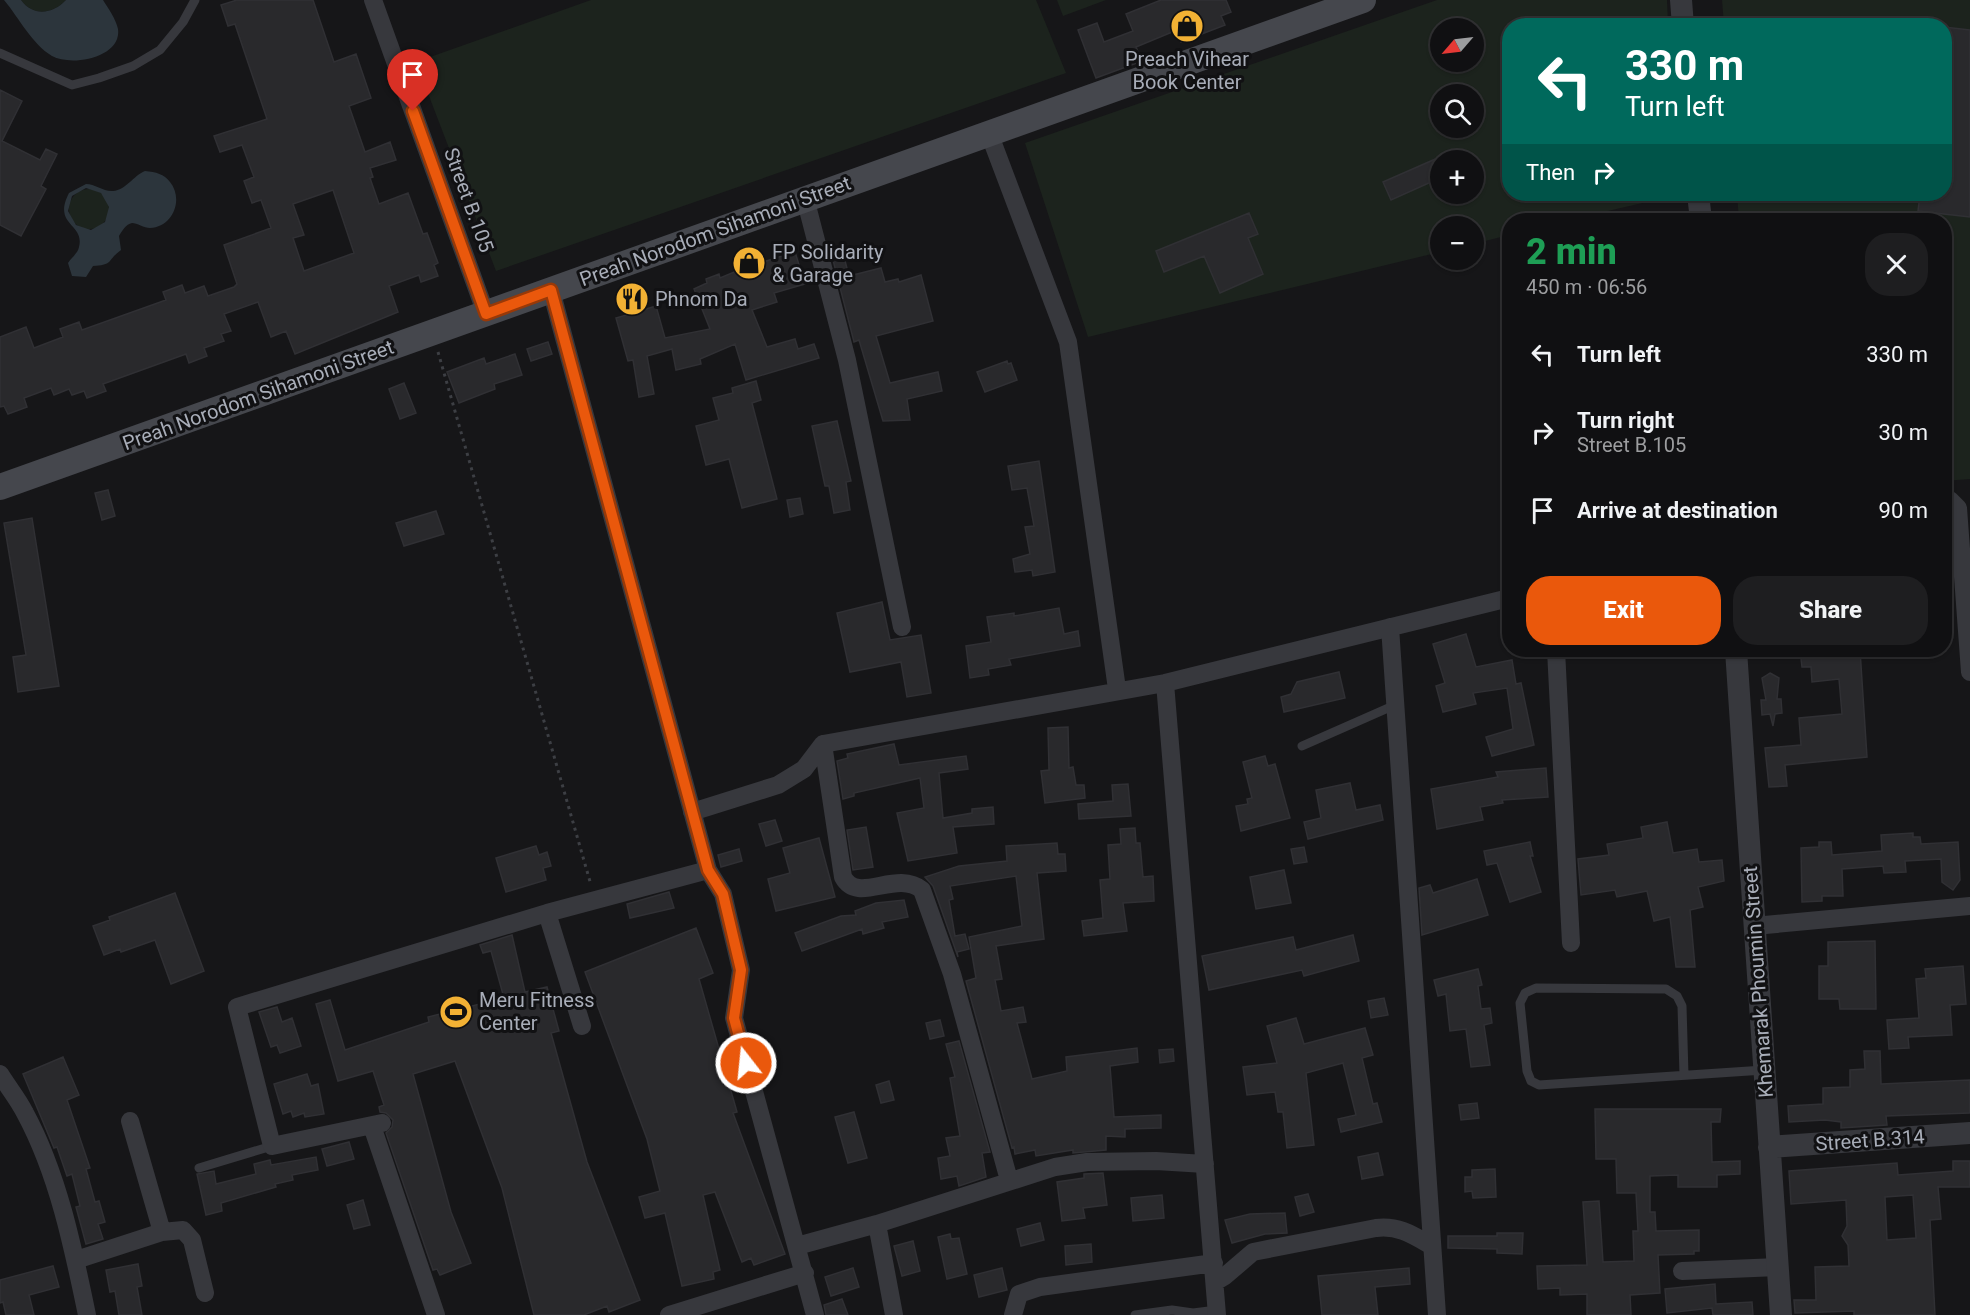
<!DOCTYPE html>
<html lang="en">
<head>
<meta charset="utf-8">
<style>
	body { margin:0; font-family:Roboto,sans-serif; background:#1e1e20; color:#f1f3f6; height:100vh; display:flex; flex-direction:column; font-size:22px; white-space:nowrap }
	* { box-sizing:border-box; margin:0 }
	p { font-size:20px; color:#9c9d9f }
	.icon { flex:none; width:33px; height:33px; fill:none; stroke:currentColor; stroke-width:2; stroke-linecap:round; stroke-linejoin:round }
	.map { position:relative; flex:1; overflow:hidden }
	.drawer { position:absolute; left:1502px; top:213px; width:450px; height:444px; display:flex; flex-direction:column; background:#101012; border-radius:24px; box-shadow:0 2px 4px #0004,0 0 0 2px #303032 }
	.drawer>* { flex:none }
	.guide { position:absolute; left:1502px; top:18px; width:450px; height:183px; border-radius:24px; box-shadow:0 2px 4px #0004,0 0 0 2px #303032; background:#00695c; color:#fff; overflow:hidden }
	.needle { width:39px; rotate:242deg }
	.tools { position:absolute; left:1430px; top:18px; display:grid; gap:12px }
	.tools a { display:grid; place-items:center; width:54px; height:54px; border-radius:50%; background:#101012; box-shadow:0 2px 4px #0004,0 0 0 2px #303032; font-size:30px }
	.pin { position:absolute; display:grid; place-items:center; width:51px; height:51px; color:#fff; margin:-62px -26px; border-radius:50% 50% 50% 0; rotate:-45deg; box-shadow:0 0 6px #0007 }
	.pin .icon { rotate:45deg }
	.me { position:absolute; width:66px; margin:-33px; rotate:344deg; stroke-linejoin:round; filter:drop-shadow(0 0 4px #0008) }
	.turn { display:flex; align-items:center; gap:21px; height:126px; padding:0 24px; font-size:27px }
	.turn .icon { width:78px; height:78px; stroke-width:2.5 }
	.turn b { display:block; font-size:42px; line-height:51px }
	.then { display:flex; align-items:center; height:57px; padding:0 24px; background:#0003; gap:12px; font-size:22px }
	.round { display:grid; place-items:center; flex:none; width:63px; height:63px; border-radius:24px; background:#1e1e20 }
	.summary { display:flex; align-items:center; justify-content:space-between; height:102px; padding:0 24px }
	h1 { font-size:36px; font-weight:800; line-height:45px; color:#1e9e55 }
	.button { display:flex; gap:12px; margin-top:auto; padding:12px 24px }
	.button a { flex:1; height:69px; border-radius:24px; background:#ea580c; color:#fff; font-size:24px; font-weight:800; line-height:69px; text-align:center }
	.button a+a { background:#1e1e20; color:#f1f3f6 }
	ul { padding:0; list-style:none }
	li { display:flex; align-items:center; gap:18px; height:78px; padding:0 24px }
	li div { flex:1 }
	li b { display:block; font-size:22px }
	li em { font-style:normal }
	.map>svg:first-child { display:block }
	.green { fill:#1c231d; fill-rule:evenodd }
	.water { fill:#2c353c; fill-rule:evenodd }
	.building { fill:#29292c; stroke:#303034; stroke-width:1.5; fill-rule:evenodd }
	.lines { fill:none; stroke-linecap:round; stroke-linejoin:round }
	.path { stroke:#3d3f44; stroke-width:3; stroke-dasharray:3 4.5; stroke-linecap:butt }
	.service { stroke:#37383d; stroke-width:9 }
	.minor { stroke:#37383d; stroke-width:18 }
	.tertiary { stroke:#37383d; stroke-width:22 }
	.secondary { stroke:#45474d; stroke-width:26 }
	.route-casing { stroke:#983908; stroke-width:15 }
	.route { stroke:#ea580c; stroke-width:10 }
	.labels { text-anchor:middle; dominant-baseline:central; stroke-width:6; stroke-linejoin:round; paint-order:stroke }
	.poi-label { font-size:20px; fill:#a8adb8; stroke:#111113; text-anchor:start }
	.street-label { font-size:20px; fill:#a8adb8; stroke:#111113 }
</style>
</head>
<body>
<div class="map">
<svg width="1970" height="1315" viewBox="0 0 1970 1315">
	<rect width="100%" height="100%" fill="#161618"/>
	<!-- green -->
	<path class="green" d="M21,0H66C53,14 33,17 21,0Z
		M591,0H1036L1066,73L496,271L416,62Z
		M1057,0H1106L1063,16Z
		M1437,0H1667L1668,25L1509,26V194H1681L1569,220H1509V235L1473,244V226H1440V252L1088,337L1025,143ZM1440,28H1473V62H1440ZM1440,94H1473V128H1440ZM1440,160H1473V194H1440Z
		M1722,0H1970V479L1944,481V220H1739L1737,194H1944V26L1724,25Z
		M69 209a20 20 0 1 1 40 0a20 20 0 1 1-40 0Z"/>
	<!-- water -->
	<path class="water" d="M4,0H21C33,17 53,14 66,0H103C108,8 116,19 118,29C122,57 72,67 52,56C32,44 19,18 4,0Z
		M145,171C156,172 164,174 170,182C184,199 173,227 150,228C144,228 137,223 132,223C126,224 122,231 119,236L121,250C107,260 114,265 93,266L86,277L72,276L68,263C72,257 78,253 79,247C85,223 52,226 69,193L86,184C95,184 104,192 113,191C126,190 133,176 145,171ZM86,188L101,193L109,207L105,222L91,230L76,225L68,211L72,196Z"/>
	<!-- building -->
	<path class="building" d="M237,0H313L334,62L356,54L371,98L349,106L365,152L390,142L396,160L370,168L373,177L370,178L379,204L408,193L423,234L427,233L438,263L434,265L438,276L421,282L419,275L389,286L398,312L295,354L286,331L271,337L258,302L224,314L231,331L221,334L224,341L204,348L207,356L189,363L186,354L103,384L106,391L87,398L84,391L72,395L69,389L54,395L51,388L24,398L27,407L8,414L4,406L0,407V337L26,327L34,348L63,337L60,329L79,322L82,330L166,300L163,292L182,285L185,293L204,286L208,296L234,287L237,284L224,245L271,228L261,200L252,203L244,181L254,177L242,145L220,152L214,136L267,119L235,24L228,26L221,5ZM333,190L354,253L304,271L293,238L304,235L293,204Z
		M1161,0H1226L1231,12L1221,16L1225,25L1181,42L1177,30L1136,47L1142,61L1096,78L1078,30L1097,23L1104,42L1133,31L1126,14Z
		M1944,27L1970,30V217L1918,211L1920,194H1944Z
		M0,90L22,101L2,141L40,160L46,149L57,154L41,186L46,189L21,236L0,225Z
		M1440,157V178L1391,200L1383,182Z
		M1249,213L1258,234L1248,238L1263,274L1220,293L1204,256L1164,272L1156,251Z
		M795,252L805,284L774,293L777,302L752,310L767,347L795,339L798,349L814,344L819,358L746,380L735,344L700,359L701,364L676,370L672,349L647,356L654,394L639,397L633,360L628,361L616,318L630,314L628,307L641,304L643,310L656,306L665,338L710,329L694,289L707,283L706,279L719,274L720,278L744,268L742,262L758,257L760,263Z
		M844,257L849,276L881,268L885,282L898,279L899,282L921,275L933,321L876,336L890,383L938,372L942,391L907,399L910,420L883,421L859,340L854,342L833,260Z
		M548,342L552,354L531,361L527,349Z
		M515,354L522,375L494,384L495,389L459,403L447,372L484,358L486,364Z
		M1007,361L1008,364L1011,363L1017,380L985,392L977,372Z
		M756,381L761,400L752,403L777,499L742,508L729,459L706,465L696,426L719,420L713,398L733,393L732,388Z
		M404,383L416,413L400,419L389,389Z
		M837,421L851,481L846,482L850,510L834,513L829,486H825L812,426Z
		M1039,461L1055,572L1033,576L1032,570L1015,572L1013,559L1030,554L1025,527L1034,526L1027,488L1012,490L1008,466Z
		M108,490L115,516L102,520L95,493Z
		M800,498L803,514L790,517L787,500Z
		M436,511L444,534L404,546L396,523Z
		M32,518L59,686L18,692L13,657L26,655L4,523Z
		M882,602L890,640L921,635L931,693L907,697L901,662L850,672L837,613Z
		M1059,608L1064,634L1078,631L1080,646L1009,659L1011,665L988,669L989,675L970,678L966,646L991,642L987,617L1014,613V616Z
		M1466,634L1476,667L1512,660L1516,684L1521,683L1534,745L1492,756L1486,737L1513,729L1507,688L1473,693L1476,704L1443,712L1436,686L1445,683L1433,644Z
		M1800,650H1860L1867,757L1785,765L1787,786L1769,787L1765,748L1801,745L1799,718L1842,714L1839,679L1812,682L1811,667H1802Z
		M1339,672L1345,698L1284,712L1281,697L1291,694L1297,682Z
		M1770,673L1779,678L1777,699H1781L1782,713L1775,714L1773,726L1770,714L1762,715L1761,700H1766L1762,678Z
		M1068,727L1069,768L1073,767L1076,785H1084L1085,798L1045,803L1041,771L1049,770L1048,728Z
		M894,744L899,765L966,756L968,769L939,773L943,818L972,813V809L993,807L994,824L953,827L957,853L908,861L897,813L924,808L920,778L854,793V796L843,799L837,761L848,758L847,754Z
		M1265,756L1268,766L1275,764L1290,818L1241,831L1236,806L1248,804L1247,799L1252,798L1243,762Z
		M1546,768L1548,797L1502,800L1503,803L1480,807L1483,820L1437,829L1431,789L1498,777L1496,772Z
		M1350,783L1356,810L1380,805L1383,820L1308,839L1304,822L1321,818L1316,790Z
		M1128,784L1131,816L1079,819L1078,804L1113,801L1112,785Z
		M775,820L782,841L766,846L759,824Z
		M1667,822L1673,853L1697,849L1699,862L1722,860L1724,881L1698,887L1703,907L1690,910L1695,967H1676L1670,917L1654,921L1647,891L1617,897L1615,890L1581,895L1578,859L1609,855L1607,844L1643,838L1641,827Z
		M866,827L873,867L853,870L847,830Z
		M1135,828L1136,843H1140L1143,877L1153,876L1154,901L1123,903L1127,931L1084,936L1082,921L1103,918L1100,880L1110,879L1108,845L1121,844L1120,829Z
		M1913,833V837H1920L1921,844L1958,842L1960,880L1953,890L1942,882L1941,859L1905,861L1906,872L1884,873L1883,866L1842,869L1843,896H1822V901L1802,902L1801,848L1819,847V842H1831L1832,855L1882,851L1881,835Z
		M819,838L835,897L776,911L768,879L790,873L783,848Z
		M1530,842L1533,856H1530L1541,892L1510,902L1497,863L1487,865L1484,851Z
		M1057,843L1058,854H1065L1066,871L1037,873L1044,939L996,946L1002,979L995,980L1001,1011L1023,1007L1026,1022L1017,1023L1032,1079L1067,1071L1066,1057L1137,1048L1138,1062L1110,1066L1114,1117L1161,1115V1128L1125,1129V1137L1106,1136V1150L1073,1153V1150L1036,1156L1035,1150L1015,1154L1014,1147L1012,1148L966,981L976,978L969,937L1022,926L1016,876L950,886L953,899L949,900L955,936L965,934L969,949L957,952L958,957L933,886L925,877L959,866L1007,861L1006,846Z
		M536,846L539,855L547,852L551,866L543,868L546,880L506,892L496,858Z
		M1304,847L1307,862L1294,864L1291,849Z
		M739,849L742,861L721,867L718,855Z
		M1284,870L1291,903L1256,909L1250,877Z
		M1477,879L1488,915L1422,935L1419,888L1430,885L1433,893Z
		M669,892L674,908L630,918L627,904Z
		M175,893L204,971L171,984L155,940L121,952L120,949L104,955L93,926L110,920L109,917Z
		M904,900L908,917L882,922L884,928L863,934L862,929L802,951L795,933L841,916L856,915L855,911L876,903Z
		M696,928L713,973L699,979L737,1112L733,1113L785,1254L754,1265L751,1258L742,1262L715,1192L703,1195L720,1270L713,1272L714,1279L682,1286L665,1213L645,1218L639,1197L660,1191L647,1139L585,972Z
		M512,935L525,992L547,987L559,1031L551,1033L587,1162L640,1300L609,1312L607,1306L584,1315H534L502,1188L455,1061L413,1074L451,1212L471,1263L440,1275L437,1269L433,1270L386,1133L392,1127L393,1120L386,1113L380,1112L379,1107L384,1105L373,1071L338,1081L316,1004L330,1000L345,1050L429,1022L428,1017L504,998L491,951L483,953L480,945Z
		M1353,935L1359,961L1304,976L1302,970L1209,990L1202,956L1293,937L1296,950Z
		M1875,941L1876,1009H1840L1839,999H1819V966H1828V942Z
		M1963,966L1966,1004L1950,1005L1952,1035L1908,1037L1909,1048L1889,1049L1887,1020L1919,1018L1916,979L1926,978L1925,969Z
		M1478,969L1482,985L1478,986L1481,1009L1490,1008L1492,1023L1484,1025L1490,1065L1471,1067L1466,1029L1450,1031L1446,994L1438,996L1434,980Z
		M1384,998L1388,1015L1371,1018L1368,1001Z
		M277,1007L282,1022L292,1018L301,1046L280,1053L277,1045L271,1047L259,1012Z
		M1296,1018L1304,1044L1365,1028L1373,1055L1362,1058L1373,1104L1377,1103L1382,1122L1341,1132L1338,1119L1356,1115L1343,1063L1306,1073L1314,1145L1287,1148L1283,1112H1278L1275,1092L1247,1095L1243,1067L1277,1063L1267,1026Z
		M940,1020L944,1036L930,1039L926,1023Z
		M959,1041L990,1152L982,1153L986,1177L959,1186L957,1176L941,1179L938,1158L950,1156L946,1138L960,1136L950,1078L955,1077L946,1044Z
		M1173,1049L1174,1061L1160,1063L1159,1050Z
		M1864,1051H1880L1881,1084L1970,1080V1113L1886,1116L1887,1125L1841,1128V1122L1825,1120L1789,1122L1788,1106L1823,1104V1088L1850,1087V1070L1865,1069Z
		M63,1057L79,1095L67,1100L90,1168L86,1169L95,1202L99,1201L105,1222L98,1224L103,1239L86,1244L76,1207L80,1206L72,1174L67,1176L57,1147L54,1148L23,1074Z
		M307,1074L311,1086L318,1084L324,1114L305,1117L304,1113L293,1117L291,1111L283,1114L274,1084Z
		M889,1081L894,1100L881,1103L876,1085Z
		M1477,1103L1479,1118L1461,1120L1459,1105Z
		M1595,1109H1721L1720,1122H1711L1712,1162L1740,1161V1174L1717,1175V1187H1678V1175L1650,1176V1212H1655L1656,1231L1699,1230V1251H1694V1254L1658,1255L1660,1293L1630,1295L1631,1315H1587V1294L1560,1295V1288L1538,1289L1537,1266L1587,1265L1583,1202L1599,1201L1603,1262L1634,1261L1633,1231H1638L1636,1193H1617L1616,1159H1596Z
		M854,1112L867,1158L848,1163L835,1117Z
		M349,1142L354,1159L327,1166L322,1149Z
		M1378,1153L1383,1175L1362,1179L1358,1157Z
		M316,1157L318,1170L292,1175L293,1180L275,1184L276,1187L221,1203L222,1211L206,1215L197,1174L214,1171L216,1184L256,1174L254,1164L270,1160L271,1165Z
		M1953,1161H1970V1187H1938L1941,1219L1930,1220L1935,1315H1854V1311L1795,1313L1794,1300H1816L1815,1267L1849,1266L1848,1245L1842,1236L1847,1226L1846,1200L1791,1204L1789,1171L1897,1163L1898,1175L1953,1171ZM1913,1195L1916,1238L1887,1240L1885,1197Z
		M1495,1169L1496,1197L1473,1198L1472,1191L1465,1192V1177H1472V1170Z
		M1103,1173L1107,1205L1083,1208L1085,1218L1062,1221L1057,1182L1084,1178V1174Z
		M1308,1194L1314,1212L1300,1216L1295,1197Z
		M1162,1195L1164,1218L1133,1221L1131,1198Z
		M363,1200L370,1225L354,1229L347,1205Z
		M1285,1213L1287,1233L1265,1234L1232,1243L1225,1220L1250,1214Z
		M1040,1223L1044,1240L1021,1246L1017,1229Z
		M1497,1233H1523L1522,1254L1497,1253V1249L1448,1248V1236H1497Z
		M950,1234L951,1239L959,1238L967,1274L947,1279L938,1237Z
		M913,1241L920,1271L902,1276L894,1246Z
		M1091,1244L1092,1262L1066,1265L1065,1246Z
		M138,1264L142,1286L137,1287L142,1315H119L115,1291L110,1292L106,1270Z
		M53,1266L59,1287L29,1295L34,1315H6L3,1302L0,1303V1280Z
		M853,1268L859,1287L831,1296L825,1277Z
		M1002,1268L1007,1290L979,1297L974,1275Z
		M1409,1268L1410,1284L1375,1287L1378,1315H1322L1318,1276Z
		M1715,1284L1716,1304L1752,1302L1753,1315H1713L1712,1308L1667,1313L1665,1289Z
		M842,1299L848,1315H826L824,1305Z"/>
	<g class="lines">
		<!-- path -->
		<path class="path" d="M438,352L591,885"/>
		<!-- service -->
		<path class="service" d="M0,53L72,85L99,78L133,66L160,50L183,22L195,0
			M1302,746L1395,705
			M1684,1075L1682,1006L1677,996L1666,989L1536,988L1525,993L1520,1003L1527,1071L1531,1081L1539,1085L1764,1070
			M199,1168L272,1146
			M1135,1315L1172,1310L1193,1313L1217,1310"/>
		<!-- minor -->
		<path class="minor" d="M373,0L486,314
			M989,133L1068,342L1117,689
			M805,198L847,360L902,627
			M1944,498L1950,500L1958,508L1970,672
			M1390,627L1437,1315
			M1556,650L1571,943
			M1165,683L1217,1315
			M823,744L843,877C858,905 896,869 922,890L952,974L1009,1180
			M692,812L778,785L804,769L823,744L1165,683L1509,598
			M708,870L723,894L741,970L734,1018L815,1315
			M547,913L582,1026
			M1754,926L1970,906
			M0,1074C8,1087 18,1099 25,1113C58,1174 73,1247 87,1315
			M130,1121L162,1232
			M382,1123L272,1146L237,1007L547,913L708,870L551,290
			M372,1126L436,1315
			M877,1224L894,1315
			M797,1246L877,1224L1055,1167L1087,1162L1156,1161L1205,1164
			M76,1260L162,1232L183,1230L192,1240L205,1293
			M1682,1271L1778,1267
			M1215,1282L1225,1276L1253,1252L1376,1228C1398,1225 1413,1235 1432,1246
			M669,1315L805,1273
			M1013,1315L1019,1294L1040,1287L1214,1263"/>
		<!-- tertiary -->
		<path class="tertiary" d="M1681,0L1683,26
			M1698,194L1701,220
			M1736,650L1781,1315
			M1769,1147L1970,1133"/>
		<!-- secondary -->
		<path class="secondary" d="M0,487L1363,0"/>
	</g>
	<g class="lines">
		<defs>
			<path id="route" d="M413,111L486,314L551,290L708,870L723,894L741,970L734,1018L746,1063"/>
		</defs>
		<!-- route casing -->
		<use href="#route" class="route-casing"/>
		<!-- route -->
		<use href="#route" class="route"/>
	</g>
	<!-- icons -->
	<defs>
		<symbol id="shop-disc" viewBox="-11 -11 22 22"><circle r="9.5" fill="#f2b134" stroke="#111113"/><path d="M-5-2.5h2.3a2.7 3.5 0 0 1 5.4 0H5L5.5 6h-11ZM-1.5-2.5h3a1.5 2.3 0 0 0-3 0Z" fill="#111"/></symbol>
		<symbol id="restaurant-disc" viewBox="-11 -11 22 22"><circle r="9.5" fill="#f2b134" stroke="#111113"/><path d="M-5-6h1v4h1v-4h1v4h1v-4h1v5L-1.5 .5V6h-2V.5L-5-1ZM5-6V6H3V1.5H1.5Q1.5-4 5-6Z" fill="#111"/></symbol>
		<symbol id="stadium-disc" viewBox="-11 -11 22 22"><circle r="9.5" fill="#f2b134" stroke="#111113"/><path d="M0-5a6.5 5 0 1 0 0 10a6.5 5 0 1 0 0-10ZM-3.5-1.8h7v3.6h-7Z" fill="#111"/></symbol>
	</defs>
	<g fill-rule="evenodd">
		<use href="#shop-disc" x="1168" y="7" width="38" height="38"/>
		<use href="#shop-disc" x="730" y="244" width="38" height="38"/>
		<use href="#restaurant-disc" x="613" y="280" width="38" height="38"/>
		<use href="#stadium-disc" x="437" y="993" width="38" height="38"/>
	</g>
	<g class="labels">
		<!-- poi labels -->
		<g class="poi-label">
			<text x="1187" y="59" text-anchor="middle">Preach Vihear<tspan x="1187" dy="23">Book Center</tspan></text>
			<text x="772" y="252">FP Solidarity<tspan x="772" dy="23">&amp; Garage</tspan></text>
			<text x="655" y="299">Phnom Da</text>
			<text x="479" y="1000">Meru Fitness<tspan x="479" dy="23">Center</tspan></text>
		</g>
		<!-- street labels -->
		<g class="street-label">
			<text transform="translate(469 200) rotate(70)">Street B.105</text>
			<text transform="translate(715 231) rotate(-20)">Preah Norodom Sihamoni Street</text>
			<text transform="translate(258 395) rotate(-20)">Preah Norodom Sihamoni Street</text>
			<text transform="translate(1758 982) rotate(-94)">Khemarak Phoumin Street</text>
			<text transform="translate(1870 1140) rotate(-4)">Street B.314</text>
		</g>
	</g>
</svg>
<div class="tools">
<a><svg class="needle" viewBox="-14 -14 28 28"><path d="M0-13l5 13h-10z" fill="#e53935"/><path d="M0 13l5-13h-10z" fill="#9c9d9f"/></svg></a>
<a><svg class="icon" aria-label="search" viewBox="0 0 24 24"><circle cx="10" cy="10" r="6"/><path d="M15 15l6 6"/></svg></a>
<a>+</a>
<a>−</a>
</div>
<div class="pin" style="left:413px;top:111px;background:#d93025"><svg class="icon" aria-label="arrive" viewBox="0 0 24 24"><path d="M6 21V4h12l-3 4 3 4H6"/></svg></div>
<svg class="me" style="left:746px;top:1063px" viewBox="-20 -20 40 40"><circle r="17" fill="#ea580c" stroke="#fff" stroke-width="3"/><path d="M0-11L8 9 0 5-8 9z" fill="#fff"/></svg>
<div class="guide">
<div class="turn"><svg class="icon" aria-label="left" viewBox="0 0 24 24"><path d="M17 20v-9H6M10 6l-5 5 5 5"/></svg><div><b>330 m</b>Turn left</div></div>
<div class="then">Then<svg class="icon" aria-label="right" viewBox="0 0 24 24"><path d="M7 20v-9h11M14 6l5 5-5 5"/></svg></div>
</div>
<section class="drawer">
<div class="summary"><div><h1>2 min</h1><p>450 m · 06:56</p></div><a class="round"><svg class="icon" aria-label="close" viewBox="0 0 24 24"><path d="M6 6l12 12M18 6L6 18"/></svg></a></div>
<ul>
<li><svg class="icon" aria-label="left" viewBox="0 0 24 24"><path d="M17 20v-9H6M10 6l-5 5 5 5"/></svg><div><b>Turn left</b></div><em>330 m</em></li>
<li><svg class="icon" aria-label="right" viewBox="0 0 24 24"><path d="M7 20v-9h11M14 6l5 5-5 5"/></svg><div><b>Turn right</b><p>Street B.105</p></div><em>30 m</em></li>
<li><svg class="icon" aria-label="arrive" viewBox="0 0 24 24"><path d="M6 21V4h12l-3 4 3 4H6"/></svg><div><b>Arrive at destination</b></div><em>90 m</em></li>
</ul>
<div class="button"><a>Exit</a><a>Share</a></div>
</section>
</div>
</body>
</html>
